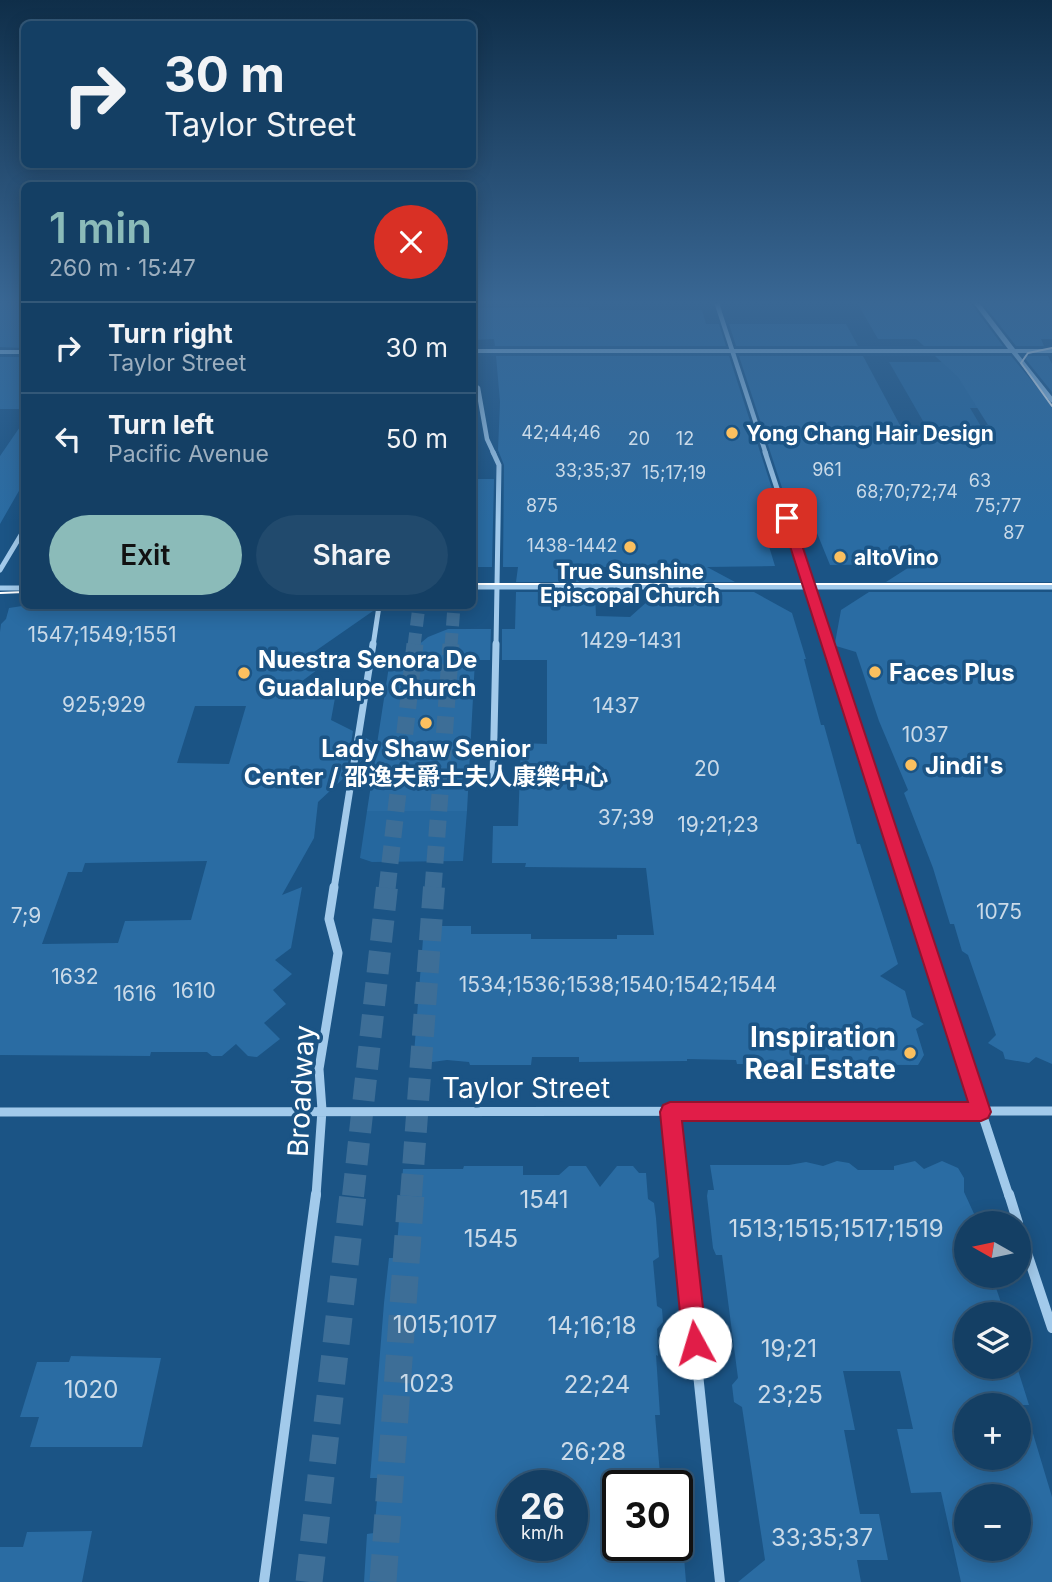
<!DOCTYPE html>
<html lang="en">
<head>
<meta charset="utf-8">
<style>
	body { margin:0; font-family:Inter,"Noto Sans SC",sans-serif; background:#214a6d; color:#f1f3f6; height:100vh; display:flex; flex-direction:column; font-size:26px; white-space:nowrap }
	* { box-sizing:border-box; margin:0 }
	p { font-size:23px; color:#9dafbf }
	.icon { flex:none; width:38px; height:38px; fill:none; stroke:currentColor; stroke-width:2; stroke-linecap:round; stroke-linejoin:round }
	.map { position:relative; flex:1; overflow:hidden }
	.details { position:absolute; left:21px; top:182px; width:455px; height:427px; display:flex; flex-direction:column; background:#143f64; border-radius:10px; box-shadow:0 4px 18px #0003,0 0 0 2px #335878 }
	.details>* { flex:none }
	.banner { position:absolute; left:21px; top:21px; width:455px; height:147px; border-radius:10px; box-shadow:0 4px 18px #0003,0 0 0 2px #335878; background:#143f64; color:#f1f3f6; overflow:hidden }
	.needle { width:46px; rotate:279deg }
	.controls { position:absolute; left:954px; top:1211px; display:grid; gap:14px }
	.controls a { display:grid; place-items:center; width:77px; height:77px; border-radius:50%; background:#143f64; box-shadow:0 4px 18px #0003,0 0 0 2px #335878; font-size:35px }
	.speed { position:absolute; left:497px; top:1470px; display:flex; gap:14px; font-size:35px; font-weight:700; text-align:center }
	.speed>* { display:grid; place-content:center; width:91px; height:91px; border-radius:50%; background:#143f64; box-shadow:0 4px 18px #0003,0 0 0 2px #335878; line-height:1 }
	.speed small { font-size:18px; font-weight:400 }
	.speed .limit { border:4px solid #111; border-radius:10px; background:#fff; color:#111 }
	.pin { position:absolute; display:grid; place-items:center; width:60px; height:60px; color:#fff; margin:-30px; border-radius:14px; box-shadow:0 4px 10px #0006 }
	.me { position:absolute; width:77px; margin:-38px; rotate:354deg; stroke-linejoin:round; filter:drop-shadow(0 0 5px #0008) }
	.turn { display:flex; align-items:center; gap:24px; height:147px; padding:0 28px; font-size:32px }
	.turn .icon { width:91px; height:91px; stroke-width:2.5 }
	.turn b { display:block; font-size:49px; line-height:60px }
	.round { display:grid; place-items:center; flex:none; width:74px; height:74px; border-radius:37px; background:#214a6d }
	.summary { display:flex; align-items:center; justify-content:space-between; height:119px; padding:0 28px }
	h1 { font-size:42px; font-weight:600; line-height:52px; color:#8bbbb9 }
	.cta { display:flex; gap:14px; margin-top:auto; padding:14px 28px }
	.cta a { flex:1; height:80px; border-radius:42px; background:#8bbbb9; color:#111; font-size:28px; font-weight:600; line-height:80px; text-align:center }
	.cta a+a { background:#214a6d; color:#f1f3f6 }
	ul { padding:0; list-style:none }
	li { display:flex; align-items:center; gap:21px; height:91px; padding:0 28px; border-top:2px solid #335878 }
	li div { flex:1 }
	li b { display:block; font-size:26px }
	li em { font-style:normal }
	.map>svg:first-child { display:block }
	.green { fill:#25679e }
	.building { fill:#2a6ca3; fill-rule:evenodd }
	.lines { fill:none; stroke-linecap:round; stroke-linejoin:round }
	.primary-tunnel-far3 { stroke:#3d6e97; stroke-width:13; stroke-dasharray:13 7; stroke-linecap:butt }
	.primary-tunnel-far2 { stroke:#3d6e97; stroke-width:17; stroke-dasharray:17 9; stroke-linecap:butt }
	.primary-tunnel-far1 { stroke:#3d6e97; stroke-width:22; stroke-dasharray:22 10; stroke-linecap:butt }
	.primary-tunnel { stroke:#3d6e97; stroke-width:27; stroke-dasharray:27 13; stroke-linecap:butt }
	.minor-far4 { stroke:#a2caeb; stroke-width:4.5 }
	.minor-far3 { stroke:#a2caeb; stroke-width:5 }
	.minor-far2 { stroke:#a2caeb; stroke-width:7 }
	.minor-far1 { stroke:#a2caeb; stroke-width:9 }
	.minor { stroke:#a2caeb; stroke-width:10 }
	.tertiary { fill:#a2caeb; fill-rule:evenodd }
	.primary { fill:#e7f2ff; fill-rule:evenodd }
	.tram { stroke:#fff; stroke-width:2 }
	.route { fill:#e11d48; stroke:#92132f; stroke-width:2 }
	.poi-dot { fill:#fcc05f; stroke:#1b5485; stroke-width:2.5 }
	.labels { text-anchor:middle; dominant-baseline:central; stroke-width:7; stroke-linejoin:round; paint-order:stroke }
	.far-number-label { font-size:18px; fill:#cadae8 }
	.far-poi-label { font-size:21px; font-weight:bold; fill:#fff; stroke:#1b5485; text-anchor:start }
	.number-label { font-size:21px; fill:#cadae8 }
	.poi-label { font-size:24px; font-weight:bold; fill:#fff; stroke:#1b5485; text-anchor:start }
	.near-number-label { font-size:24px; fill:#cadae8 }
	.near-poi-label { font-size:28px; font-weight:bold; fill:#fff; stroke:#1b5485; text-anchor:end }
	.near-street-label { font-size:28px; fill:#fff; stroke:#1b5485 }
</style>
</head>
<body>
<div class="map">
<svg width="1052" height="1582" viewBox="0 0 1052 1582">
	<rect width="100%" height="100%" fill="#1b5485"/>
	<!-- green -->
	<path class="green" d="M889,362H962L982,408H970L982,428H927Z
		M367,811H467L463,861L372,862L360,858Z"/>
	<!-- building -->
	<path class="building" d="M0,301H24V348L0,347Z
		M856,301H969L1003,346H924L916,339H878Z
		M981,301H1052V339H1041L1044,346H1016Z
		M589,307V310H702L706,324H719L726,346H495L494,339L472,340L477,308Z
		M729,324H846L858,346H736Z
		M496,356H729L777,504L757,507L775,566L707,567L735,582H670L686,568L593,567L594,582H516L518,567H503L504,465L498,450L500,402Z
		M739,356H863L902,429H988L985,425H988L958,377L935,356H1011L1052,405V582H886L914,564L830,565L804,501L787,503Z
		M1023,356H1048L1052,364V392Z
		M24,357V409H0V357Z
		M24,421V489H20L0,524V456Z
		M472,479H494L492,567H472Z
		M516,592H595L596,616L630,617L658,592H754L792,613L806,659H804L821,725H824L857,844H860L898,964L880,976L905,991L912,1017L924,1024L916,1029L924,1055L918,1065L737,1064L736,1060L687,1059V1061L579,1062V1057H532L531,1065H470L469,1062L447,1060L425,1063L414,1054L424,926H471V934H531V939H617V935H654L646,868L525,867L526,863H492L493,826H518L521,743L547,744V660H502V629H515Z
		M869,592H1052V1064L1036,1057L1029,1063L1005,1059L1003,1052L988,1043L996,1035L968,955L962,951L954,924H950L933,868L904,793L908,790L879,721L856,652L836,646L835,643L841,610Z
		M22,606L98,609L128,607L134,611H158L160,609L188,606L267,607L270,609L314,607L373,611L291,668L321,667L278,699L335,698L331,720L353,731L346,776L318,802L314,838L282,895L302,887L291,948L275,960L292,974L273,990L286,1004L264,1023L280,1039L257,1057L248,1056L236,1044L222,1056H212L207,1052H151L150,1056L0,1055V632L1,624L6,619L9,608ZM195,706H246L229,764L177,763ZM207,861L191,920L125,921L118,943L42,944L68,872H82L85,863Z
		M448,629H491L490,660H475L467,811H367L377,746L360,762L364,737L377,744L389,666H395L397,656H405L428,637Z
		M837,1161L849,1163L858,1170H894V1166L915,1161L924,1169L942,1161L958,1168L964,1178V1192L976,1218L972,1223H966V1276H986L989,1285L996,1288L1005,1314H966V1367H1017L1029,1405H966V1458H1018V1408L1025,1407L1052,1497V1582H961L941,1492L911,1493L897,1429H913L900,1371H843L855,1430H844L860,1514H879L888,1560H857L861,1582H738L765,1560L742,1407L734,1402L732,1385L738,1378L722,1255H716L713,1248L707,1196L708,1190H714L710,1165H789L806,1162L823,1166ZM966,1496H1018V1549H966Z
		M464,1166H523V1175H559L569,1166H586L600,1187L617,1166H633L639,1173H646L648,1199L654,1203L656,1218L659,1257L653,1261L657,1306L662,1309L663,1322L657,1329L658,1356L656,1355L660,1415H655L661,1486H618V1545H683L686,1582H364L367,1534L374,1533L379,1478H370L384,1303L389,1258H396L403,1169H463ZM513,1486H572V1545H513Z
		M71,1356L161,1358L142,1447H30L39,1417H20L37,1362H69Z
		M92,1531L82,1582H0V1547H23L27,1532Z"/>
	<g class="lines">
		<!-- primary-tunnel-far3 -->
		<path class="primary-tunnel-far3" d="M414,646L419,606
			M451,646L454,606"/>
		<!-- primary-tunnel-far2 -->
		<path class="primary-tunnel-far2" d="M387,889L415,644
			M433,889L451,644"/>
		<!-- primary-tunnel-far1 -->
		<path class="primary-tunnel-far1" d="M353,1196L387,887
			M411,1196L434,887"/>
		<!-- primary-tunnel -->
		<path class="primary-tunnel" d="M309,1582L353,1194
			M383,1582L411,1194"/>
		<!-- minor-far4 -->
		<path class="minor-far4" d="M716,301L766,454
			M1013,351L1052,400
			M474,385L478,388L487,439L494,454"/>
		<!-- minor-far3 -->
		<path class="minor-far3" d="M493,452L499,465L496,646
			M765,452L829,646
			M0,570L24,530
			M472,587H1052
			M0,588H24
			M373,646L379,606"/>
		<!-- minor-far2 -->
		<path class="minor-far2" d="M829,644L909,889
			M493,779L496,644
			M334,889L373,644"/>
		<!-- minor-far1 -->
		<path class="minor-far1" d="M908,887L1009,1196
			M0,1112L1052,1111
			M670,1112L679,1196
			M316,1196L322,1110L319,1069L338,953L329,919L334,887"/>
		<!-- minor -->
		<path class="minor" d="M679,1194L720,1582
			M1009,1194L1018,1223
			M1018,1226L1052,1328
			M264,1582L316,1194"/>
		<!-- tertiary -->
		<path class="tertiary" d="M972,301H978L1015,349H1052V353H472V349H1008Z
			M0,350H24V354H0Z"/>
		<!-- primary -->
		<path class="primary" d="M472,382L478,383V387L472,388Z"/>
		<!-- tram -->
		<path class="tram" d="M1052,348L1028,353L1021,363L1052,406
			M472,584H1052
			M0,593L24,592"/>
	</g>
	<!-- sky -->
	<linearGradient id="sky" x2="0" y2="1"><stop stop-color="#0f2e49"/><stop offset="0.58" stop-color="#396794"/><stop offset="1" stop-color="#396794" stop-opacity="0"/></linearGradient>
	<rect width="1052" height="522" fill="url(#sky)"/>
	<!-- route -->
	<path class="route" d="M783,516L793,518L991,1112L988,1118L981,1121H682L707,1343L704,1352L695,1356L687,1352L683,1343L660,1112L663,1105L670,1102H968L781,518Z"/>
	<!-- markers -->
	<g class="poi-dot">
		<circle cx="732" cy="433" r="7"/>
		<circle cx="630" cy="547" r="7"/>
		<circle cx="840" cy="557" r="7"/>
		<circle cx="875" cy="672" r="7"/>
		<circle cx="244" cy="673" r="7"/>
		<circle cx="426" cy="723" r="7"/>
		<circle cx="911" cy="765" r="7"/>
		<circle cx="910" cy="1053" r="7"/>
	</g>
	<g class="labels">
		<!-- far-number labels -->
		<g class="far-number-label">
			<text x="561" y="432">42;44;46</text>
			<text x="639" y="438">20</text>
			<text x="685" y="438">12</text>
			<text x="827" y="469">961</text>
			<text x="593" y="470">33;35;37</text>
			<text x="674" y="472">15;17;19</text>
			<text x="980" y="480">63</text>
			<text x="907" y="491">68;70;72;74</text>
			<text x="542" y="505">875</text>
			<text x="998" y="505">75;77</text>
			<text x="1014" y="532">87</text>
			<text x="572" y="545">1438-1442</text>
		</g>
		<!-- far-poi labels -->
		<g class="far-poi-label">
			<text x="746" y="433">Yong Chang Hair Design</text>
			<text x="854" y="557">altoVino</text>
			<text x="630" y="571" text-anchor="middle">True Sunshine<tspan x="630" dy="24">Episcopal Church</tspan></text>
		</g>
		<!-- number labels -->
		<g class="number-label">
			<text x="102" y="634">1547;1549;1551</text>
			<text x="631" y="640">1429-1431</text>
			<text x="104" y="704">925;929</text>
			<text x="616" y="705">1437</text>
			<text x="925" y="734">1037</text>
			<text x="707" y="768">20</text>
			<text x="626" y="817">37;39</text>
			<text x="718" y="824">19;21;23</text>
			<text x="999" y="911">1075</text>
			<text x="26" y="915">7;9</text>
			<text x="75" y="976">1632</text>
			<text x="618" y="984">1534;1536;1538;1540;1542;1544</text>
			<text x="194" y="990">1610</text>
			<text x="135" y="993">1616</text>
		</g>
		<!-- poi labels -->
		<g class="poi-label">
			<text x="258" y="659">Nuestra Senora De<tspan x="258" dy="28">Guadalupe Church</tspan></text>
			<text x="889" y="672">Faces Plus</text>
			<text x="426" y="748" text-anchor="middle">Lady Shaw Senior<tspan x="426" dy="28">Center / 邵逸夫爵士夫人康樂中心</tspan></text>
			<text x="925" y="765">Jindi's</text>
		</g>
		<!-- near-number labels -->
		<g class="near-number-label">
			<text x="544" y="1199">1541</text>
			<text x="836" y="1228">1513;1515;1517;1519</text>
			<text x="491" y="1238">1545</text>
			<text x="445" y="1324">1015;1017</text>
			<text x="592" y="1325">14;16;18</text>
			<text x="789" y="1348">19;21</text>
			<text x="427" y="1383">1023</text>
			<text x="597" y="1384">22;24</text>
			<text x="91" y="1389">1020</text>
			<text x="790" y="1394">23;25</text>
			<text x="593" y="1451">26;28</text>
			<text x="822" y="1537">33;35;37</text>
		</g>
		<!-- near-poi labels -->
		<g class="near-poi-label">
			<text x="896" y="1037">Inspiration<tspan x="896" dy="32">Real Estate</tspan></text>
		</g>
		<!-- near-street labels -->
		<g class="near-street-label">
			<text x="526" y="1088">Taylor Street</text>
			<text transform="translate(301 1091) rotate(-87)">Broadway</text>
		</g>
	</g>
</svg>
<div class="controls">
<a><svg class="needle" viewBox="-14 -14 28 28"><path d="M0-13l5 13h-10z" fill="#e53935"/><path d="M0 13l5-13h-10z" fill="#9dafbf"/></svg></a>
<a><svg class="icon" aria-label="layers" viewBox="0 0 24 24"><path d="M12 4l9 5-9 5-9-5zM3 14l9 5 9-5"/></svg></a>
<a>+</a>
<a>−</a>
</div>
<div class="speed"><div>26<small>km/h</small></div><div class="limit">30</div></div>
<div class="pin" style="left:787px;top:518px;background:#d93025"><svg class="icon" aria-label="arrive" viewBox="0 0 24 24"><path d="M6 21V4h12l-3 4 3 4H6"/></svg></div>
<svg class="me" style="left:695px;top:1343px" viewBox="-20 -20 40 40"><circle r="19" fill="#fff"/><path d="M0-13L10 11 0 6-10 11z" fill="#e11d48"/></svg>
<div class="banner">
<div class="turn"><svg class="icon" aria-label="right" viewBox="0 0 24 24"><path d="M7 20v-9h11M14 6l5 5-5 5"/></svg><div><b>30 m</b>Taylor Street</div></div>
</div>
<section class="details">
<div class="summary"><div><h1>1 min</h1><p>260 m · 15:47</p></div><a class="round" style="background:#d93025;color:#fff"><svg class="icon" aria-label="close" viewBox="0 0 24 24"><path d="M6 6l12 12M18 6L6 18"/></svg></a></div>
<ul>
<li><svg class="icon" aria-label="right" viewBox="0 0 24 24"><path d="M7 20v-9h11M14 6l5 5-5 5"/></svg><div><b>Turn right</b><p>Taylor Street</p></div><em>30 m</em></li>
<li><svg class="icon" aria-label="left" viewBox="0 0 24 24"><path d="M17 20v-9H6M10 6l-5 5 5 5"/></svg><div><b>Turn left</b><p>Pacific Avenue</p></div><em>50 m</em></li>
</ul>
<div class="cta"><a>Exit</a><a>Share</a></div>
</section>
</div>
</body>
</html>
